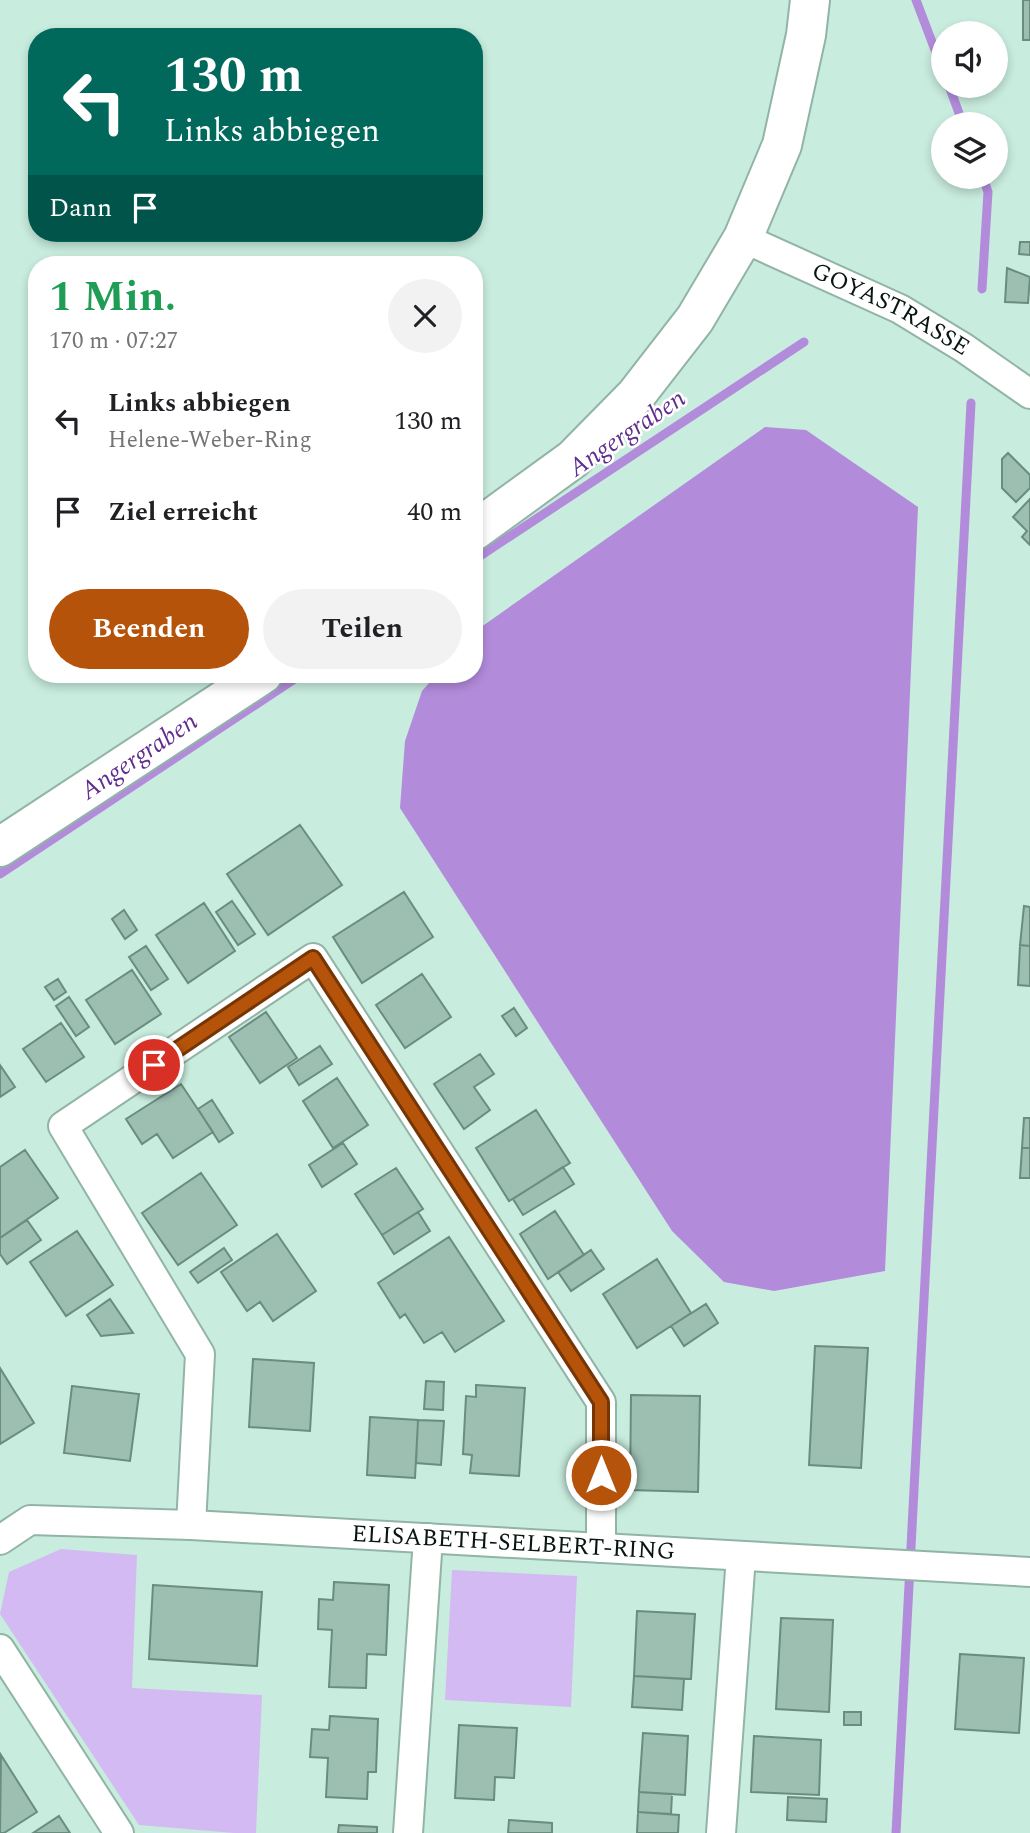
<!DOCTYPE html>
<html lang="de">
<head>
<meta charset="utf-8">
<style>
	body { margin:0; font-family:Spectral,serif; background:#f2f2f2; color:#202124; height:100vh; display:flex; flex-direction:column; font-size:26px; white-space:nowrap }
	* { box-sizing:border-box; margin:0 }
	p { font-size:23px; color:#757577 }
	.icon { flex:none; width:38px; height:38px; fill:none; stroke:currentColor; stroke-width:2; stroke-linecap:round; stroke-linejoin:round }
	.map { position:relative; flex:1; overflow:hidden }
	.panel { position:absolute; left:28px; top:256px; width:455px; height:427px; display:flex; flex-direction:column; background:#fff; border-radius:28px; box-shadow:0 4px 10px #0003 }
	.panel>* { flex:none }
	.guide { position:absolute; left:28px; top:28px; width:455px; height:214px; border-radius:28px; box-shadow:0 4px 10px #0003; background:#00695c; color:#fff; overflow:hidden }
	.buttons { position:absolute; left:931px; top:21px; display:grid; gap:14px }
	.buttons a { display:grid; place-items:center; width:77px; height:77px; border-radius:50%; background:#fff; box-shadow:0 4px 10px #0003; font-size:35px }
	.pin { position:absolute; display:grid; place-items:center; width:60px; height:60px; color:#fff; margin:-30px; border:4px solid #fff; border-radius:50%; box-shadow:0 2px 7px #0007 }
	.me { position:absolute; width:77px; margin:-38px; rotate:0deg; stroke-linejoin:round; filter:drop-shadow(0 0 5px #0008) }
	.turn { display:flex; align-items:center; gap:24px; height:147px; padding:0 21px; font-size:32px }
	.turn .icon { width:91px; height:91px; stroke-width:2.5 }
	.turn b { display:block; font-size:49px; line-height:60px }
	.then { display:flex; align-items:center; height:66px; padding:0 21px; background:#0003; gap:14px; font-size:26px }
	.round { display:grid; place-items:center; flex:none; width:74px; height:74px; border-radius:37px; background:#f2f2f2 }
	.overview { display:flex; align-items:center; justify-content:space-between; height:119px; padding:0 21px }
	h1 { font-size:42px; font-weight:700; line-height:52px; color:#1e9e55 }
	.cta { display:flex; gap:14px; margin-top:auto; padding:14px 21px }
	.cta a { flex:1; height:80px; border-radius:42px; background:#b45309; color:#fff; font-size:28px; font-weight:700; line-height:80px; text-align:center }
	.cta a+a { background:#f2f2f2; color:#202124 }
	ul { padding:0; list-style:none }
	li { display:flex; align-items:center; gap:21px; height:91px; padding:0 21px }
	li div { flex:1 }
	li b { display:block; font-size:26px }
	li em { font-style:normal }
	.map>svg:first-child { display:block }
	.green { fill:#d4baf2 }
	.water { fill:#b28bdb }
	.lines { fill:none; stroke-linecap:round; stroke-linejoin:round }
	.stream { stroke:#b28bdb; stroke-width:9 }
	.building { fill:#9cbfb2; stroke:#6b8d80; stroke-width:2 }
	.street-casing { stroke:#92b4a7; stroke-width:32 }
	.secondary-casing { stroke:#92b4a7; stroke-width:42 }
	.street { stroke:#fff; stroke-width:28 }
	.secondary { stroke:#fff; stroke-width:38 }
	.route-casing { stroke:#753606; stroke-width:18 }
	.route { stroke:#b45309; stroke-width:12 }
	.labels { text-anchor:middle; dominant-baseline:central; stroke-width:5; stroke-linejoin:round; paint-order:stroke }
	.street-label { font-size:24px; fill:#081510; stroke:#fff }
	.water-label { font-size:26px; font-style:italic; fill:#612e8d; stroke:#fff }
</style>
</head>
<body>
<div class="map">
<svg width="1030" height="1833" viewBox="0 0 1030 1833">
	<rect width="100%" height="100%" fill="#c8ecde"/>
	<!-- green -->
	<path class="green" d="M61,1549L137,1555L132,1688L262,1695L256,1833H234L139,1825L0,1614L9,1572Z
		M452,1570L577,1576L571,1707L445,1700Z"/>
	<!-- water -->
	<path class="water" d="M765,427L806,430L918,507L885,1271L774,1291L724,1282L672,1231L400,808L405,741L422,691L437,674H474V632Z"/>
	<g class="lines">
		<!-- stream -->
		<path class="stream" d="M916,0L943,71
			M949,86L963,124
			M982,289L988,192L983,177
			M474,560L804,342
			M0,874L302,674
			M896,1833L971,403"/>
	</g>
	<!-- building -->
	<path class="building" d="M1023,0H1030V40H1023Z
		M1020,242H1030V255L1019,254Z
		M1007,268L1030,277L1028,303L1005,302Z
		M1008,453L1030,475V488L1016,502L1002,488V459Z
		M1030,499V545L1022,537L1027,531L1013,517Z
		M300,825L342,885L268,935L227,874Z
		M404,892L433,937L362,983L333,937Z
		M232,901L255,934L238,945L216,912Z
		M204,903L235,951L188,983L156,935Z
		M1024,906L1030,907V946L1020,945Z
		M124,910L137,930L125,939L112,919Z
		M1020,945L1030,946V986L1018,985Z
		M146,946L168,979L151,990L129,957Z
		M132,970L161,1014L115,1044L86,1000Z
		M422,974L451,1017L405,1048L376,1005Z
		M58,979L66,992L54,1000L45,987Z
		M69,997L89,1027L76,1036L56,1006Z
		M514,1008L527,1028L516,1036L502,1016Z
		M266,1012L297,1058L260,1083L229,1037Z
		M61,1023L84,1057L46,1082L23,1049Z
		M320,1046L332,1064L299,1085L288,1067Z
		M480,1054L494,1074L474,1087L490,1110L464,1129L434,1084Z
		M0,1065L15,1087L0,1097Z
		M337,1078L368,1125L333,1148L303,1101Z
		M181,1084L213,1132L173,1158L157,1134L142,1144L126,1119Z
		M212,1100L233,1133L219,1142L198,1109Z
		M536,1110L570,1163L509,1201L476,1148Z
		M1024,1118H1030V1148H1022Z
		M343,1143L357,1164L322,1187L309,1165Z
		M1022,1148H1030V1178H1020Z
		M25,1150L58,1198L0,1238V1167Z
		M563,1167L574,1184L523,1215L513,1199Z
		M396,1168L423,1209L382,1235L355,1194Z
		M201,1173L237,1225L178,1265L142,1213Z
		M555,1211L584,1255L548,1279L520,1234Z
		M418,1212L430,1231L394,1254L382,1235Z
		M27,1220L41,1240L7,1264L0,1254V1238Z
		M77,1231L113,1285L66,1316L30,1262Z
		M277,1234L316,1291L273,1321L260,1302L247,1311L221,1272Z
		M449,1237L504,1321L455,1352L442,1332L424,1343L405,1314L400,1318L378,1283Z
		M224,1248L232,1260L198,1283L190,1272Z
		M591,1250L604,1269L571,1291L558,1272Z
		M657,1259L691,1313L637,1348L603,1294Z
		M110,1299L133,1333L101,1336L87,1315Z
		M706,1304L718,1323L684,1346L671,1326Z
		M815,1346L868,1348L861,1468L809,1465Z
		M253,1359L314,1363L310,1431L249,1427Z
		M0,1368L34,1423L0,1444Z
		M426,1381L444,1382L443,1410L424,1409Z
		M476,1385L525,1388L519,1476L470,1473L472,1455L463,1454L466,1396L476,1397Z
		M72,1386L139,1394L130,1461L64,1453Z
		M631,1395L700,1396L698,1492L630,1490Z
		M370,1417L418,1420L415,1478L367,1475Z
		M418,1420L444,1421L441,1465L416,1463Z
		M334,1582L389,1585L386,1655L367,1654L366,1688L329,1687L332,1630L318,1629L319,1599L333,1600Z
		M153,1585L262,1592L257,1666L149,1659Z
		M637,1611L695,1614L691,1679L634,1676Z
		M781,1618L833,1620L829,1712L776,1709Z
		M960,1654L1024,1658L1019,1733L955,1729Z
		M634,1676L684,1679L682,1710L632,1707Z
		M844,1712H861V1725H844Z
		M330,1716L378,1719L376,1772H368L367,1799L326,1797L328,1758L310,1757L312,1729L329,1730Z
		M459,1725L517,1728L514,1778L495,1777L494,1800L455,1798Z
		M643,1733L688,1736L685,1795L639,1792Z
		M754,1736L821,1740L819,1795L751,1792Z
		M1,1755L37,1812L4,1833H0Z
		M639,1792L672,1794L671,1814L638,1812Z
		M788,1797L827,1799L826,1822L787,1820Z
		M638,1812L679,1815L678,1833H637Z
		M59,1816L70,1833H33Z
		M509,1820L552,1823V1833H508Z
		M339,1825L377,1827V1833H338Z"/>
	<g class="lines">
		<defs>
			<g id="street">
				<path id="s1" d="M743,238L900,309L964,348L1030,394"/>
				<path d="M191,1525L200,1354L63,1126L313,958L601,1402V1548"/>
				<path id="s2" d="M0,1540L30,1520L191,1525L1030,1572"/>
				<path d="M0,1649L119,1833"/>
				<path d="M408,1833L428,1538"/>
				<path d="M721,1833L741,1556"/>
			</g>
			<path id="secondary" d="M474,531L573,459L636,395L695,319L743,238L782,145L806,35L810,0
				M0,847L263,674"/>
		</defs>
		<!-- street casing -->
		<use href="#street" class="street-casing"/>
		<!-- secondary casing -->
		<use href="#secondary" class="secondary-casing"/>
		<!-- street -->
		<use href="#street" class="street"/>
		<!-- secondary -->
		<use href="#secondary" class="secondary"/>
	</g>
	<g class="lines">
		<defs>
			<path id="route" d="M154,1065L313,958L601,1402V1475"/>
		</defs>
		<!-- route casing -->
		<use href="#route" class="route-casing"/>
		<!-- route -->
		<use href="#route" class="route"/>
	</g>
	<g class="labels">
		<!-- street labels -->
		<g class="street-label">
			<text stroke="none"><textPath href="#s1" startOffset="164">GOYASTRASSE</textPath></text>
			<text stroke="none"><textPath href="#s2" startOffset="520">ELISABETH-SELBERT-RING</textPath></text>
		</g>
		<!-- water labels -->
		<g class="water-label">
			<text transform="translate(627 433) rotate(-34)">Angergraben</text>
			<text transform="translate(139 756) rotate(-34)">Angergraben</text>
		</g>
	</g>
</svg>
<div class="buttons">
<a><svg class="icon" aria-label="sound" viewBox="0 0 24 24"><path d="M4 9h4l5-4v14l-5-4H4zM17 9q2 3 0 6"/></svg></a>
<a><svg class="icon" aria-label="layers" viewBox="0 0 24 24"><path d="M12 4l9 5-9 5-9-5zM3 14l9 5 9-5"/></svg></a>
</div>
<div class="pin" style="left:154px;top:1065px;background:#d93025"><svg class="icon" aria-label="arrive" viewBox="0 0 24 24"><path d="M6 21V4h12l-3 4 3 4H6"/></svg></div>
<svg class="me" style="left:601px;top:1475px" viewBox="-20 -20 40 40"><circle r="17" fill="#b45309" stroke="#fff" stroke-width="3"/><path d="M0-11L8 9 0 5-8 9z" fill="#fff"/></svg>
<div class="guide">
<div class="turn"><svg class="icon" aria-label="left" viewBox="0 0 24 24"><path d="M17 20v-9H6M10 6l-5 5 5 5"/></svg><div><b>130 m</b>Links abbiegen</div></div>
<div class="then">Dann<svg class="icon" aria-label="arrive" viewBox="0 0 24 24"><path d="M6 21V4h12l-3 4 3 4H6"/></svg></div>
</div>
<section class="panel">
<div class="overview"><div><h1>1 Min.</h1><p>170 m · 07:27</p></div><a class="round"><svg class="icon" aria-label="close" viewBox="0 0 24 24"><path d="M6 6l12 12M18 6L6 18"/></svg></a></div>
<ul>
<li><svg class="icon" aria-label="left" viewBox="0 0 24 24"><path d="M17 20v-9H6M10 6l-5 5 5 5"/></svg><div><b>Links abbiegen</b><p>Helene-Weber-Ring</p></div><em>130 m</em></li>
<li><svg class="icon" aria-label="arrive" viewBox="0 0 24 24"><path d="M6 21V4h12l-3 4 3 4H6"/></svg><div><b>Ziel erreicht</b></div><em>40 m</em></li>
</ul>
<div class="cta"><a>Beenden</a><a>Teilen</a></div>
</section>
</div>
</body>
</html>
